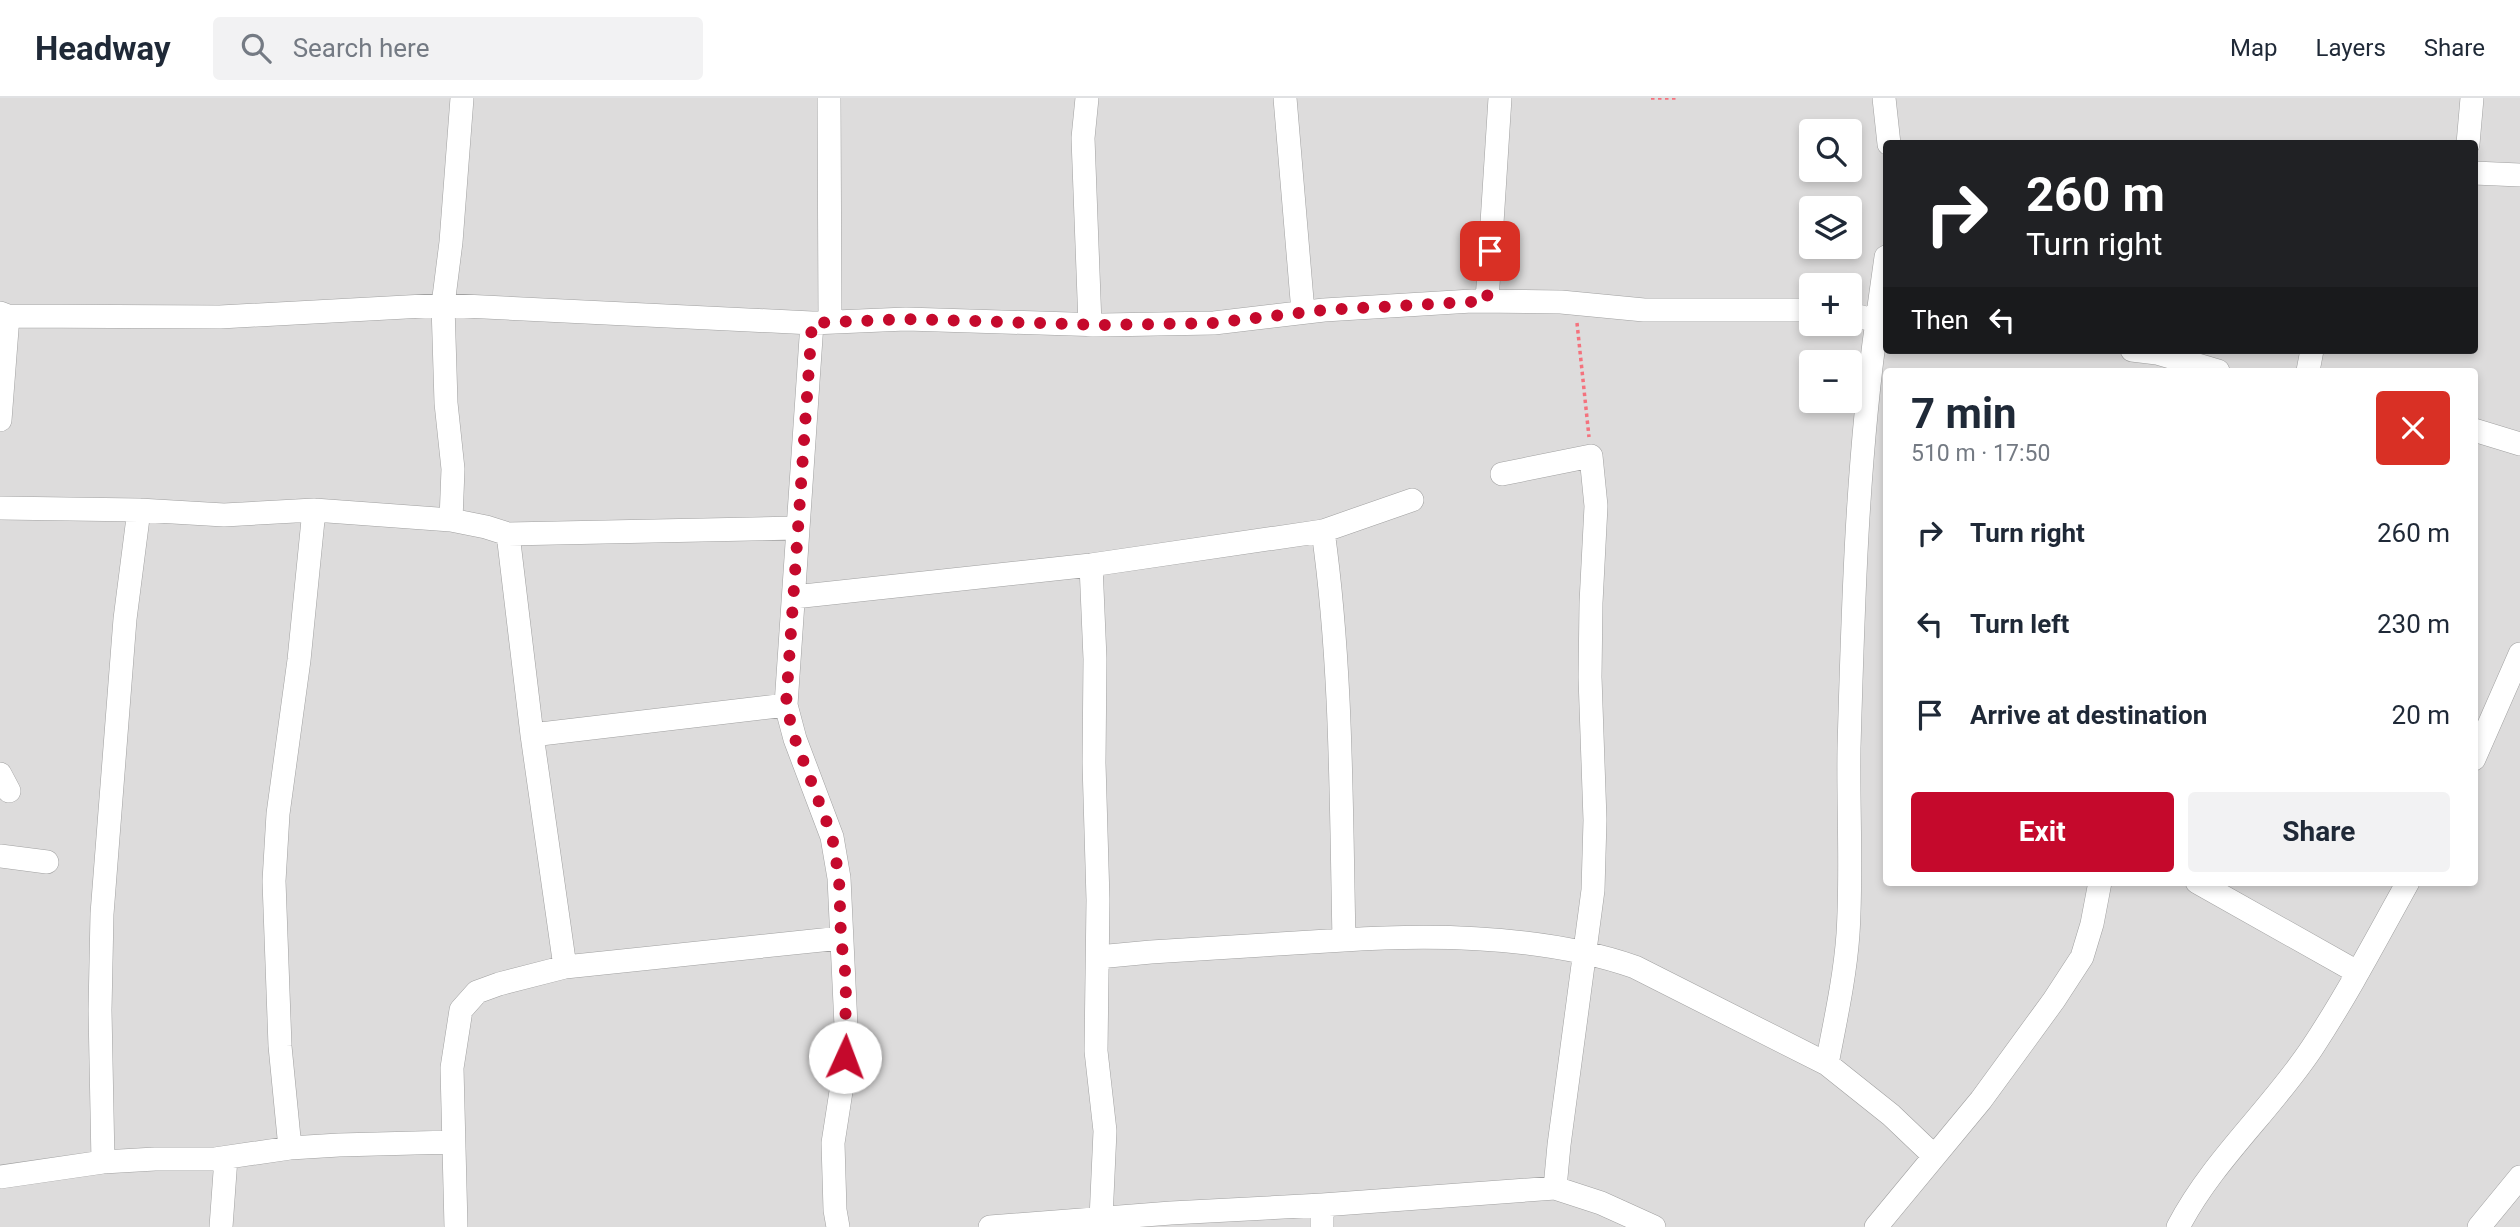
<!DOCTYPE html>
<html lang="en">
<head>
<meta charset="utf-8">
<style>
	body { margin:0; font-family:Roboto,sans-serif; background:#f2f2f3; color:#1f2937; height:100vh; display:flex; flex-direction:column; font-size:26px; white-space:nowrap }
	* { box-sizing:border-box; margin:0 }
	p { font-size:23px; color:#747a83 }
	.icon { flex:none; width:38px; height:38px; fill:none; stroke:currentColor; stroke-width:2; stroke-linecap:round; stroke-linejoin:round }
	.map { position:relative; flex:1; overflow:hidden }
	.panel { position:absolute; left:1883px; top:270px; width:595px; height:518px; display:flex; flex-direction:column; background:#fff; border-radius:7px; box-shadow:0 4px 10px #0003 }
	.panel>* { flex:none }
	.hud { position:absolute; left:1883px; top:42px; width:595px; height:214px; border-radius:7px; box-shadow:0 4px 10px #0003; background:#202124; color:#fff; overflow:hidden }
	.fabs { position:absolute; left:1799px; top:21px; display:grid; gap:14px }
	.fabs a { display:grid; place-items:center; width:63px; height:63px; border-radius:7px; background:#fff; box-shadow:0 4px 10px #0003; font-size:35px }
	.pin { position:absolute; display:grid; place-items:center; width:60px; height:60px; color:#fff; margin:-30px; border-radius:14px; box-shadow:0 4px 10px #0006 }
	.me { position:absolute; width:77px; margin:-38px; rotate:2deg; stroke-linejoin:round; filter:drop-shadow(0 0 5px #0008) }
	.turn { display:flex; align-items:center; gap:24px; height:147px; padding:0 28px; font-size:32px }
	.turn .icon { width:91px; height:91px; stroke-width:2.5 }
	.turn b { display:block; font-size:49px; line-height:60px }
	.then { display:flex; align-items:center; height:66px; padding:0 28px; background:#0003; gap:14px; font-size:26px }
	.round { display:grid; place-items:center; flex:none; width:74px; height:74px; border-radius:7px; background:#f2f2f3 }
	.head { display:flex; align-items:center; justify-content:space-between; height:119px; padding:0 28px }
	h1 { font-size:42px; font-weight:700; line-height:52px }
	.button { display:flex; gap:14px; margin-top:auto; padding:14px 28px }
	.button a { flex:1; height:80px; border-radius:7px; background:#c5092c; color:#fff; font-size:28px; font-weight:700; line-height:80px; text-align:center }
	.button a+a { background:#f2f2f3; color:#1f2937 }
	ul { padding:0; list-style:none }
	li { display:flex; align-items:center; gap:21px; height:91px; padding:0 28px }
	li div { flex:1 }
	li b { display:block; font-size:26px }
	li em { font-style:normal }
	header { display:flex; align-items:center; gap:42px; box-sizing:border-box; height:98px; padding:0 35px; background:#fff; border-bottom:2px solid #e0e1e3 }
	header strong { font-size:33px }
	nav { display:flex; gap:38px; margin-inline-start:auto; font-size:24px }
	.search { width:490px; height:63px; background:#f2f2f3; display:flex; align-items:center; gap:18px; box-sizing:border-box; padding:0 24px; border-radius:7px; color:#747a83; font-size:26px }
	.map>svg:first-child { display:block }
	.residential { fill:#dddcdc; fill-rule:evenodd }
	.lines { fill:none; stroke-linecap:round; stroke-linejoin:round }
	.minor-casing { stroke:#a0a0a0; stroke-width:24 }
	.path { stroke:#f4727d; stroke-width:3.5; stroke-dasharray:3.5 3.5; stroke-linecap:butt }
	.minor { stroke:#fff; stroke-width:23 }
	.route { stroke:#c5092c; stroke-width:12; stroke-dasharray:0 21.6 }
</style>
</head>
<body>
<header>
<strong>Headway</strong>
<div class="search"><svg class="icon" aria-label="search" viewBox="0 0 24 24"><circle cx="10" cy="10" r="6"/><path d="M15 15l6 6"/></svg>Search here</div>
<nav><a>Map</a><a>Layers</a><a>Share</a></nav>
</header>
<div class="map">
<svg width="2520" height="1129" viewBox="0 0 2520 1129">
	<rect width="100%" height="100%" fill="#efeae5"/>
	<!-- residential -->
	<path class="residential" d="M0,0H2520V1129H0ZM1811,33H1850V72H1811ZM1886,46H2474V252H1886ZM1811,110H1850V149H1811ZM1811,187H1850V226H1811ZM1811,264H1850V303H1811ZM1886,273H2474V784H1886Z"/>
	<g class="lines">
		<defs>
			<path id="minor" d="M829,0L830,222
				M1087,0L1083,40L1090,227
				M1285,0L1303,214
				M1884,0L1889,46
				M2468,46L2472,0
				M2474,75L2520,77
				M1487,203L1500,0
				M0,215L8,218L220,219L443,207L812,225L906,221L1103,227L1214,225L1324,212L1472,203L1561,204L1644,212H1811
				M1850,216L1877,223L1886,159
				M812,225L786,607L795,641L832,739L839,780L846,928L842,987L833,1045L835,1112L838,1129
				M2132,252L2157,255L2218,273
				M2308,273L2312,252
				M0,322L8,218
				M2474,332L2520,346
				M1502,376L1591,358L1596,408L1591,505L1590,579L1595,722L1593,792L1559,1047L1555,1090
				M0,410L139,412L224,417L314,412L451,422L486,429L508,436L797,430
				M451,422L453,371L446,305L443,207L451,144L462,0
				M508,436L532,637L565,869
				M1091,467L1095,561L1094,665L1098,802L1096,953L1105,1033L1101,1121
				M794,499L1091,467L1323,433L1412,402
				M532,637L786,607
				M2474,661L2520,556
				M0,676L9,693
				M0,758L47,764
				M2197,784L2357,874
				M1344,842C1438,836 1546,838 1635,869L1827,966L1891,1017L1933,1057
				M1098,859L1151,854L1344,842C1341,706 1342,568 1323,433
				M1827,966C1835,924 1845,879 1848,836C1852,774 1848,712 1849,650C1853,508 1857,364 1877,223L1886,225
				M290,1050L280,948L274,783L278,716L299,562L314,412
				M103,1064L100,912L102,816L125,521L139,412
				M0,1079L103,1064L155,1061H215L290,1050L339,1047L453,1044
				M221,1129L226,1060
				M456,1129L452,970L461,912L477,894L499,886L565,869L841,840
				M990,1129L1171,1115L1322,1107L1555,1090L1601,1105L1654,1129
				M1322,1129V1107
				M1876,1129L1981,1002L2054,902L2082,859L2092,826L2100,784
				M2178,1129C2213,1062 2270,1013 2312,950C2347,897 2377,840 2408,784
				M2479,1129L2520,1079"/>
		</defs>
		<!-- minor casing -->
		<use href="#minor" class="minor-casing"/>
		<!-- path -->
		<path class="path" d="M1651,0H1678
			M1577,225L1589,339"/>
		<!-- minor -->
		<use href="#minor" class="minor"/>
	</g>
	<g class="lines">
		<!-- route -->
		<path class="route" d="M845,959L846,881L841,840L839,780L832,738L795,641L786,607L812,225L906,221L1103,227L1214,225L1324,212L1487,203L1490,153"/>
	</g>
</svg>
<div class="fabs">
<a><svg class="icon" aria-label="search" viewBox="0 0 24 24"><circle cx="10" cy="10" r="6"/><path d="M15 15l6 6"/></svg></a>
<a><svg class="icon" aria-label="layers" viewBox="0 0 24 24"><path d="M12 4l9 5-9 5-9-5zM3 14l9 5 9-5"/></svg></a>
<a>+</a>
<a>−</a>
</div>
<div class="pin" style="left:1490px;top:153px;background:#d93025"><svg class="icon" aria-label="arrive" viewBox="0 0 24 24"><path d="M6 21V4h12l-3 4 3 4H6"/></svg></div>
<svg class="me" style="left:845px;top:959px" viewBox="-20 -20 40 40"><circle r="19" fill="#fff"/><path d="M0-13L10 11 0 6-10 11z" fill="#c5092c"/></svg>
<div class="hud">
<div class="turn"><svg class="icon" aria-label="right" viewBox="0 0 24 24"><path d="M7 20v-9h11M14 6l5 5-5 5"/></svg><div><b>260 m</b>Turn right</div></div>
<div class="then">Then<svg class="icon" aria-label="left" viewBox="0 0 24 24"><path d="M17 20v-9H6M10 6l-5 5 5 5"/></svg></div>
</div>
<section class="panel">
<div class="head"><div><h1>7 min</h1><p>510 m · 17:50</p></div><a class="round" style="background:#d93025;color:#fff"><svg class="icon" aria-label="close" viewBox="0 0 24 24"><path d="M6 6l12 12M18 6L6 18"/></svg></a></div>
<ul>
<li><svg class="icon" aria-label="right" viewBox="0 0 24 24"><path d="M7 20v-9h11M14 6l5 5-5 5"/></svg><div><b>Turn right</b></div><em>260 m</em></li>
<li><svg class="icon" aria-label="left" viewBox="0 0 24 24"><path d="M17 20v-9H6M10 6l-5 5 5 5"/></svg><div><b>Turn left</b></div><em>230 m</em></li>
<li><svg class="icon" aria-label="arrive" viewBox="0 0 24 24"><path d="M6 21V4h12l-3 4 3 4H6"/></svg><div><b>Arrive at destination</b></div><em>20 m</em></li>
</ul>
<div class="button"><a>Exit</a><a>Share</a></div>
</section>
</div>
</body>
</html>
